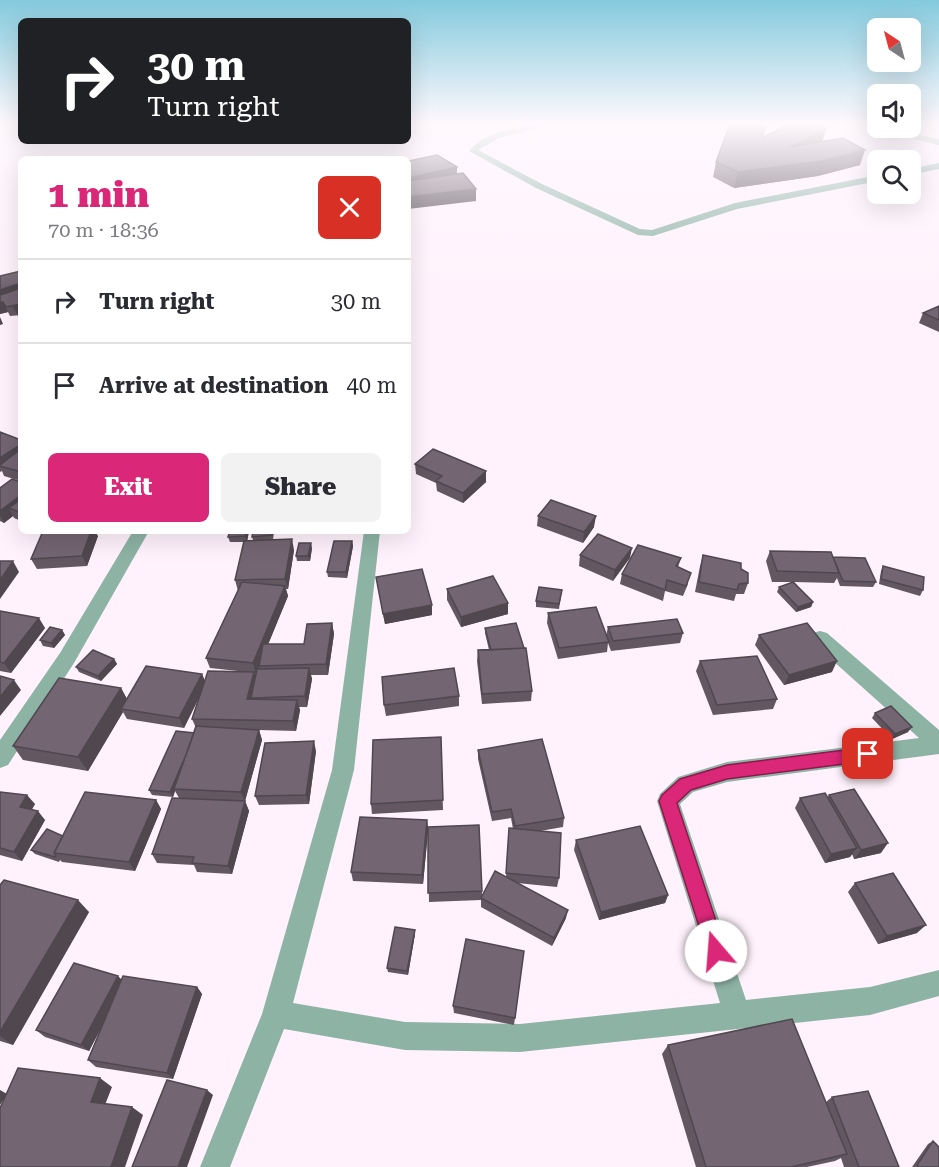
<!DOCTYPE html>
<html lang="en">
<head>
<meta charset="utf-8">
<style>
	body { margin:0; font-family:"Roboto Serif",serif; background:#f2f2f3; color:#2b2b33; height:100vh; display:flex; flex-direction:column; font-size:22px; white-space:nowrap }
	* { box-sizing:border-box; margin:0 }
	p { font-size:20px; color:#7c7c81 }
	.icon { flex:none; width:33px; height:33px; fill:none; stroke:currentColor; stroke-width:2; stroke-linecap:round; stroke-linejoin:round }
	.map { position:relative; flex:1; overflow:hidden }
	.drawer { position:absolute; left:18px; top:156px; width:393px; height:378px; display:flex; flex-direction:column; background:#fff; border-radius:9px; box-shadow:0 6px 24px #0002 }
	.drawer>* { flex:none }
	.top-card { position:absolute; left:18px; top:18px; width:393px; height:126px; border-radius:9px; box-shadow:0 6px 24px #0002; background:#202124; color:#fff; overflow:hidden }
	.needle { width:39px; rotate:324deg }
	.fabs { position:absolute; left:867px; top:18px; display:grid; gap:12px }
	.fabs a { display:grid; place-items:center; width:54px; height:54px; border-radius:9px; background:#fff; box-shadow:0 6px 24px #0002; font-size:30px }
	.pin { position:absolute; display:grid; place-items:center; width:51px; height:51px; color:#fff; margin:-26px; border-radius:12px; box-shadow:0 3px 9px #0006 }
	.me { position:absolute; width:66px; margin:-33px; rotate:342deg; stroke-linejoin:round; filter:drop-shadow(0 0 4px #0008) }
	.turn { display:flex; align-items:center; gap:21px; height:126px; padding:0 30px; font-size:27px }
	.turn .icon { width:78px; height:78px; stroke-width:2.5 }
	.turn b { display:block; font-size:42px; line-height:51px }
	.round { display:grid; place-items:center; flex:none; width:63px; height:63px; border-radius:9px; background:#f2f2f3 }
	.overview { display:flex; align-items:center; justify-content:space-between; height:102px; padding:0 30px }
	h1 { font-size:36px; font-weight:800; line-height:45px; color:#db2777 }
	.primary-button { display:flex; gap:12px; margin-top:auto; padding:12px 30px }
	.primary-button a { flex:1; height:69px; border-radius:9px; background:#db2777; color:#fff; font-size:24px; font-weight:800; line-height:69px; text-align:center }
	.primary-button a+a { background:#f2f2f3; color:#2b2b33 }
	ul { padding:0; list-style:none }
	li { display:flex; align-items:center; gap:18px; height:84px; padding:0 30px; border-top:2px solid #e1e1e2 }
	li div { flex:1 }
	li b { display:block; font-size:22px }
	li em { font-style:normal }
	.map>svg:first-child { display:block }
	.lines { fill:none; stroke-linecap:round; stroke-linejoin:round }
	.street { fill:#8db3a5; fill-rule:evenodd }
	.wall { fill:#635761 }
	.shaded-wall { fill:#50474f }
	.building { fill:#736571; stroke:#50474f; stroke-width:1.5 }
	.route { fill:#db2777; stroke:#8e194d; stroke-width:1.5 }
</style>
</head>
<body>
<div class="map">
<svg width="939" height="1167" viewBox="0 0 939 1167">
	<rect width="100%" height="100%" fill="#fff2fc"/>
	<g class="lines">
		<!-- street -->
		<path class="street" d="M537,124H550L499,138L478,150L542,184L640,229L652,230L735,203L878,175V181L737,209L653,236L638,235L536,188L469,151C485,132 513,128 537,124Z
			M878,127L889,128L939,139V145L878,130Z
			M939,163V169L910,175V169Z
			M133,531H149L74,663L8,765L0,768V740L60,653Z
			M364,531H380L354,770L293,1003L405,1022L520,1024L720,1003L657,801L660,794L678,777L727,762L919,738L813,643L810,638L813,633L820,631L827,633L939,730V754L727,782L693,792L680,804L746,1000L870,987L939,970V996L870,1015L520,1052L405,1050L284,1029L230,1167H200L262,1014L332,770Z"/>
	</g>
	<!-- wall -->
	<path class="wall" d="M764,137L823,142L860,165L818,176L734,188L713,177L716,162Z
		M21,271V315L10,316L8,312L0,314Z
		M939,306V332L919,323L923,313Z
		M0,432L21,440V481L4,476L2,471L0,472Z
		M415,464L486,471V482L463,503L437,491L436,483L416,474Z
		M21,482V521L14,518L13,516L4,523L0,521V488Z
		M538,516L594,527L583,543L537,526Z
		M151,531H175L174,532L152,533Z
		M249,531L247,541L253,540L252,537L253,531H274L273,540L294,550L288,589H286L288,596L268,644H304L332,623L334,634L328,675H311L312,679L307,707H299L300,710L296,731L259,730L262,740L245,801L249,811L232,874L197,872L194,865L157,863L152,854L179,798L175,791L173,797L152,795L149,790L194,733L196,728L192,719L199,697L184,728L127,719L123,712L88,771L23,760L13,746L121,688L127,699L202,674L205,681L238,671L210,668L206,658L238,591L235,580L244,542H230L228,537Z
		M98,536L87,566L37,569L31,559Z
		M352,541L353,546L347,578L328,577L327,572Z
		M312,548L310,561H297L296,556Z
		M632,548L613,581L579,566L580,555Z
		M770,551L833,557L876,582L873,587L840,586L837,578L834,583L794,582L813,602L811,607L796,612L777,592L779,587L792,582H772L766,561Z
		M703,555L741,569L748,583L744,594H736L734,601L695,592L700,566Z
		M681,558L678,567L688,584L683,596L665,591L663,601L620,584L622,574Z
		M883,566L923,590L920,596L879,584L881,571Z
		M376,577L432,615L385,624Z
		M447,589L508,614L461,627L447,600Z
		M562,590L559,609L536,607V601Z
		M0,611L45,628L11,673L0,671Z
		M548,613L606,636L608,627L683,633L680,643L611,651L608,643L607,652L558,659L547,623Z
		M485,628L532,691L531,701L482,704L477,661L478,650H489L485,633Z
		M62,630L65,635L54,648L43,646L40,640Z
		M759,635L832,672L784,685L755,645Z
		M114,659L117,664L101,681L79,672L76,667Z
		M700,661L777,699L773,709L713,715L696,671Z
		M459,696V706L386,716L384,705Z
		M875,713L908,732L892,739L872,718Z
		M441,737L443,810L372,814L371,804Z
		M478,750L564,818L563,827L540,831L559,878L557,887L517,883L566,918L552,946L481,907V900L429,902L428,833L423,884L353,881L351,872L427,820L428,827L482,891V897L506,877L509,828L513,829L511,818L492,821L478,759Z
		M316,751L309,804L259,805L255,796Z
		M0,792L35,804L32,809L45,820L22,861L0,855Z
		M829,795L881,853L854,859L852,854L850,857L825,863L795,808L800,798L828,797Z
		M156,800L161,809L135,871L62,862L60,860L59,862L35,854L31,850L63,836Z
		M576,840L668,895L665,903L599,920L574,850Z
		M855,883L917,933L878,944L848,892Z
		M0,885L89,912L13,1045L0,1041Z
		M415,934L408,975L388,972L387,968Z
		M524,951L514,1025L454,1013L453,1006Z
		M122,980L197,987L202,994L173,1079L96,1067L88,1060L103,1024L89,1051L45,1037L36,1030Z
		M668,1045L826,1102L832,1097L899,1167H844L841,1158L835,1161L807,1167H696L662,1054Z
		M933,1141L939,1167H912L928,1144Z"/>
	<!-- shaded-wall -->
	<path class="shaded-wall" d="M826,129L822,143L790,147Z
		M865,150L860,165L818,176L734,188L738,172Z
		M457,167V179L408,191V178Z
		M476,189V201L408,209V197Z
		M21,283V293L0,298V290Z
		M3,302L8,312L0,314V303Z
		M21,304V315L18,316L13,306Z
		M0,317L3,324L0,325Z
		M21,444V458L0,466V458Z
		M486,471V482L463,503V493Z
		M21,495V510L9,508L13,516L4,523L0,516V511Z
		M596,516L594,527L583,543L584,532Z
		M91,531H95L98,536L87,566L82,556Z
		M247,531H249L247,542L245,536Z
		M292,539L294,550L288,589L285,579Z
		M352,541L353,546L347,578L346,572Z
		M311,543L312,548L310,561L308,556Z
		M632,548L630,558L613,581L615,570Z
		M13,561L19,572L0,599V580Z
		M285,586L288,596L256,674L253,663Z
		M813,602L811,607L796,612L798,607Z
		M508,603V614L461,627V617Z
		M432,605V615L385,624L383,614Z
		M39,618L45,628L11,673L4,663Z
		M332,623L334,634L328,675L326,664Z
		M62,630L65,635L54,648L51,643Z
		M114,659L117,664L101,681L98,676Z
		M837,661L832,672L784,685L789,675Z
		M309,668L312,679L307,707L305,696Z
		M254,672L258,682L251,698L252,702L247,699Z
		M202,674L206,684L184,728L179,718Z
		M14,680L21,690L0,716V697Z
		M121,688L129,703L121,709L123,712L88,771L78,757Z
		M297,700L300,710L296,731L293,721Z
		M912,727L908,732L892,739L895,734Z
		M259,730L262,740L245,801L241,792Z
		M196,733L174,789L175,791L173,797L170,792Z
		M314,741L316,751L309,804L306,795Z
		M27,795L35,804L28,816L20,807Z
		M156,800L161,809L135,871L129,862Z
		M245,801L249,811L232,874L228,866Z
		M38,811L45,820L22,861L14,852Z
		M427,820L428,830L423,884L422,875Z
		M888,843L881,853L854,859L861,850Z
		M857,848L850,857L825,863L831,854Z
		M668,895L665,903L599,920L601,912Z
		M78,900L89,912L13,1045L0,1036V1032Z
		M568,910L566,918L552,946L554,938Z
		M926,925L917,933L878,944L887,936Z
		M415,930V934L408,975L407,971Z
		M118,976L125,983L89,1051L81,1045Z
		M197,987L202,994L173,1079L167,1073Z
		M100,1078L112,1087L103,1110L91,1102Z
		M0,1090L7,1094L0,1105Z
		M207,1090L213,1095L187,1167H178Z
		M132,1107L143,1115L125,1167H111Z"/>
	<!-- building -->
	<path class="building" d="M730,124H767L762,138L789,124H802L821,126L826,129L790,147L843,138L865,150L822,161L738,172L716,162Z
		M437,155L457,167L408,178V161Z
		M463,173L476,189L408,197V181Z
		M21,271V283L0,290V276Z
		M21,288V304L6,307L3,302L0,303V295Z
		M939,306V320L923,313Z
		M0,432L21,440V444L0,458Z
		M21,449V472L0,466V465Z
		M433,449L486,471L463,493L436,481L442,476L415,464Z
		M12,479L21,482V495L0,511V488Z
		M21,499V513L9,508Z
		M551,500L596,516L584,532L538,516Z
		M43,531H91L82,556L31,559Z
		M230,531H247L245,536L228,537Z
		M253,531H272V535L252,537Z
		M598,534L632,548L615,570L580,555Z
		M292,539L285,579L235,580L244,541Z
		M334,541H352L346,572H327Z
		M299,543H311L308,556H296Z
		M638,545L681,558L676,566L691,573L686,586L667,580L665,590L622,574Z
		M770,551L831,552L839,573L777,571Z
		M703,555L741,563V569L748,573V583L739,584L737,590L699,582Z
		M833,557L865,558L876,582L843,581Z
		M0,561H13L0,580Z
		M883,566L924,577L923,590L881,579Z
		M422,569L432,605L383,614L376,577Z
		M493,576L508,603L461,617L447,589Z
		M242,582L285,586L253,663L206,658Z
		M793,582L813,602L798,607L779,587Z
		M539,587L562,590L559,604L536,601Z
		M596,607L609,642L559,648L548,613Z
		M0,611L39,618L4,663L0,662Z
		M677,619L683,633L613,641L608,627Z
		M332,623L326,664L259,666L263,644H304L307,624Z
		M516,623L524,648L491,650L485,628Z
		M807,623L837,661L789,675L759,635Z
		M50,627L62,630L51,643L40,640Z
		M526,648L532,691L482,694L478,650Z
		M93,650L114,659L98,676L76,667Z
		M757,656L777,699L717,705L700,661Z
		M146,666L202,674L179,718L121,709Z
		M309,668L305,696L251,698L257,669Z
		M454,668L459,696L384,705L382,677Z
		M208,671L254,672L247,699L297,700L293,721L192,719Z
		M0,676L14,680L0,697Z
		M59,678L121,688L78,757L13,746Z
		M891,706L912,727L895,734L875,713Z
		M196,726L259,730L241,792L174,789Z
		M176,731L194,733L186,755L170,792L149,790Z
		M441,737L443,800L371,804L373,740Z
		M542,739L564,818L515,826L511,809L492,812L478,750Z
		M314,741L306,795L255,796L265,743Z
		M854,789L888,843L861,850L829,795Z
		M0,792L27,795L20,807L38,811L14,852L0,848Z
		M85,792L156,800L129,862L54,853Z
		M825,793L857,848L831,854L800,798Z
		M172,798L245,801L228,866L192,863L194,857L152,854Z
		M360,817L427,820L422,875L351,872Z
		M479,825L482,891L428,893V827Z
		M640,826L668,895L601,912L576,840Z
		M509,828L561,833L559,878L506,873Z
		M47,829L63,836L54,853L56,856L55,857L31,850Z
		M495,871L568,910L554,938L481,898Z
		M893,873L926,925L887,936L855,883Z
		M4,880L78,900L0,1032V885Z
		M395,927L415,930L407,971L387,968Z
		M466,939L524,951L515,1018L453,1006Z
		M74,963L118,976L81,1045L36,1030Z
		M123,976L197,987L167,1073L88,1060Z
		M792,1019L847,1154L791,1167H706L668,1045Z
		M18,1068L100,1078L91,1102L132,1107L111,1167H0V1108Z
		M167,1080L207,1090L178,1167H132Z
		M868,1091L899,1167H859L832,1097Z
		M933,1141L939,1147V1167H919L917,1165Z"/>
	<!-- sky -->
	<linearGradient id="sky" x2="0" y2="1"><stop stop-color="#84cadd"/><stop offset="0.43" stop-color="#fff9fe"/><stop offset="1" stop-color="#fff9fe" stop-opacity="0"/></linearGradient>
	<rect width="939" height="287" fill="url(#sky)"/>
	<!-- route -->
	<path class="route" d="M868,747L874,749L876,754L874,759L868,761L727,779L691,790L677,803L726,951L723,958L716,961L709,958L659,801L662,795L680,779L727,765Z"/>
</svg>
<div class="fabs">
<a><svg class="needle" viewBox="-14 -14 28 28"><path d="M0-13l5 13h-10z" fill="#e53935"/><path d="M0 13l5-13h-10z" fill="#7c7c81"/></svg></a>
<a><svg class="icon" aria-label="sound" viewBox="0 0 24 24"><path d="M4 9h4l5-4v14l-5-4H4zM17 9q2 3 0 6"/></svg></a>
<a><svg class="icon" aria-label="search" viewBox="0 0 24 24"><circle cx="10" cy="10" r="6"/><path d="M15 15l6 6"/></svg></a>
</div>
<div class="pin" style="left:868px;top:754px;background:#d93025"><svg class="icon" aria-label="arrive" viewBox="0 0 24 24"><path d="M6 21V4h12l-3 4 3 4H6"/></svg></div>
<svg class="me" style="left:716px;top:951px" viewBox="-20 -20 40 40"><circle r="19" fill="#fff"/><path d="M0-13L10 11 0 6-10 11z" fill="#db2777"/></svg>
<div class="top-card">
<div class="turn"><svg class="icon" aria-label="right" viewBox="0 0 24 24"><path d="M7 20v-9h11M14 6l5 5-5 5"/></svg><div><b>30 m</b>Turn right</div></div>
</div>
<section class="drawer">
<div class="overview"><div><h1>1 min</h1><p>70 m · 18:36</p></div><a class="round" style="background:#d93025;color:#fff"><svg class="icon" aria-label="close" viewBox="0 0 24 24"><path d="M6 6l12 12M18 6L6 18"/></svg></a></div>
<ul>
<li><svg class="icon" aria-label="right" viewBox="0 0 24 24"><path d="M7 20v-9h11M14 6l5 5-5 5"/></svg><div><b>Turn right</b></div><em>30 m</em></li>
<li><svg class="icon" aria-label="arrive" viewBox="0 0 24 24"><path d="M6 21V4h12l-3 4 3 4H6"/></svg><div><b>Arrive at destination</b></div><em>40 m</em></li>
</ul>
<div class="primary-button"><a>Exit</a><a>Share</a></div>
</section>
</div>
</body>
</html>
